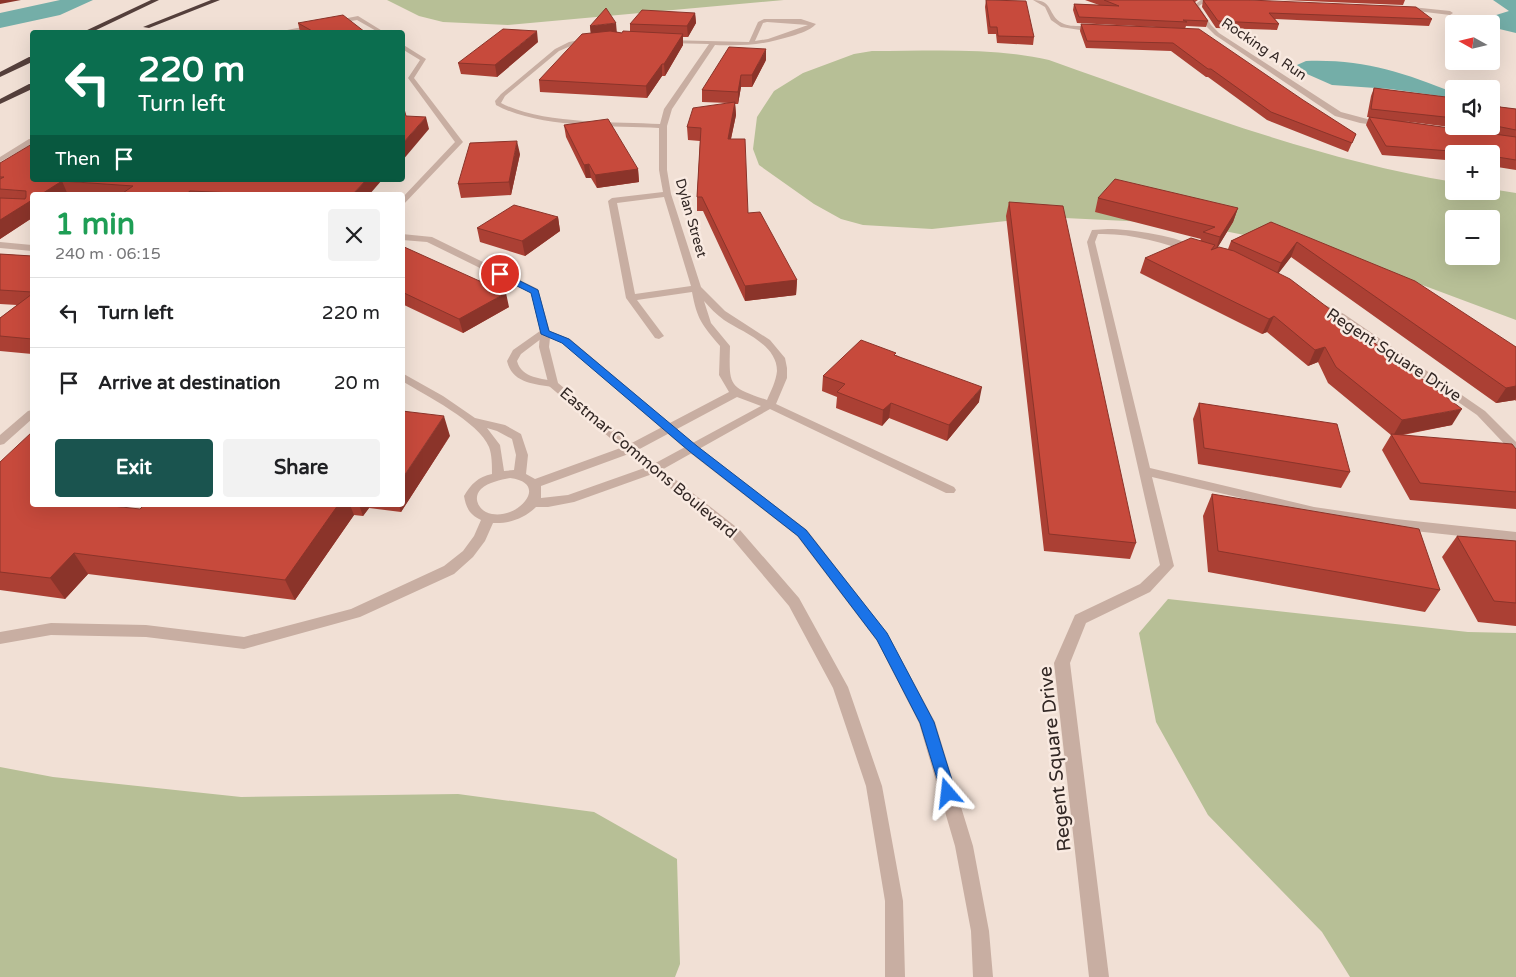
<!DOCTYPE html>
<html lang="en">
<head>
<meta charset="utf-8">
<style>
	body { margin:0; font-family:"Varela Round",sans-serif; background:#f2f2f2; color:#202124; height:100vh; display:flex; flex-direction:column; font-size:19px; white-space:nowrap }
	* { box-sizing:border-box; margin:0 }
	p { font-size:16px; color:#757577 }
	.icon { flex:none; width:28px; height:28px; fill:none; stroke:currentColor; stroke-width:2; stroke-linecap:round; stroke-linejoin:round }
	.map { position:relative; flex:1; overflow:hidden }
	.drawer { position:absolute; left:30px; top:192px; width:375px; height:315px; display:flex; flex-direction:column; background:#fff; border-radius:5px; box-shadow:0 5px 20px #0002 }
	.drawer>* { flex:none }
	.banner { position:absolute; left:30px; top:30px; width:375px; height:152px; border-radius:5px; box-shadow:0 5px 20px #0002; background:#0b6e4f; color:#fff; overflow:hidden }
	.needle { width:32px; rotate:278deg }
	.fabs { position:absolute; left:1445px; top:15px; display:grid; gap:10px }
	.fabs a { display:grid; place-items:center; width:55px; height:55px; border-radius:5px; background:#fff; box-shadow:0 5px 20px #0002; font-size:25px }
	.pin { position:absolute; display:grid; place-items:center; width:42px; height:42px; color:#fff; margin:-21px; border:2px solid #fff; border-radius:50%; box-shadow:0 1px 5px #0007 }
	.me { position:absolute; width:55px; margin:-28px; rotate:343deg; stroke-linejoin:round; filter:drop-shadow(0 0 4px #0008) }
	.turn { display:flex; align-items:center; gap:18px; height:105px; padding:0 25px; font-size:22px }
	.turn .icon { width:65px; height:65px; stroke-width:2.5 }
	.turn b { display:block; font-size:35px; line-height:42px }
	.then { display:flex; align-items:center; height:48px; padding:0 25px; background:#0003; gap:10px; font-size:19px }
	.round { display:grid; place-items:center; flex:none; width:52px; height:52px; border-radius:5px; background:#f2f2f2 }
	.overview { display:flex; align-items:center; justify-content:space-between; height:85px; padding:0 25px }
	h1 { font-size:30px; font-weight:800; line-height:38px; color:#1e9e55 }
	.primary-button { display:flex; gap:10px; margin-top:auto; padding:10px 25px }
	.primary-button a { flex:1; height:58px; border-radius:5px; background:#1a544f; color:#fff; font-size:20px; font-weight:800; line-height:58px; text-align:center }
	.primary-button a+a { background:#f2f2f2; color:#202124 }
	ul { padding:0; list-style:none }
	li { display:flex; align-items:center; gap:15px; height:70px; padding:0 25px; border-top:1px solid #e0e0e0 }
	li div { flex:1 }
	li b { display:block; font-size:19px }
	li em { font-style:normal }
	.map>svg:first-child { display:block }
	.green { fill:#b7bf96; fill-rule:evenodd }
	.water { fill:#74aea8 }
	.lines { fill:none; stroke-linecap:round; stroke-linejoin:round }
	.service { fill:#c8aea2; fill-rule:evenodd }
	.minor { fill:#c8aea2; fill-rule:evenodd }
	.motorway { fill:#543f3b; fill-rule:evenodd }
	.wall { fill:#ab4034; fill-rule:evenodd }
	.shaded-wall { fill:#8b342a }
	.building { fill:#c74a3c; stroke:#8b342a }
	.route { fill:#1a73e8; stroke:#114b97 }
	.labels { text-anchor:middle; dominant-baseline:central; stroke-width:5; stroke-linejoin:round; paint-order:stroke }
	.far-street-label { font-size:14px; fill:#322724; stroke:#f9eae1 }
	.street-label { font-size:16px; fill:#322724; stroke:#f9eae1 }
	.near-street-label { font-size:19px; fill:#322724; stroke:#f9eae1 }
</style>
</head>
<body>
<div class="map">
<svg width="1516" height="977" viewBox="0 0 1516 977">
	<rect width="100%" height="100%" fill="#f1e0d5"/>
	<!-- green -->
	<path class="green" d="M387,0H784L508,25L443,22L419,16Z
		M872,51C930,51 992,47 1049,60C1182,107 1314,159 1454,182V191H1491V189L1516,193V320L1425,286L1275,241L1189,224L1044,217L932,229L863,225L841,219L814,204L759,165L753,149L757,117L774,91L803,73L854,54ZM1454,219H1491V256H1454Z
		M1168,599L1468,632L1516,633V977H1350L1322,932L1208,815L1156,722L1139,633Z
		M0,767L53,777L241,797L458,794L594,812L677,859L680,964L675,977H0Z"/>
	<!-- water -->
	<path class="water" d="M60,0H93L60,15L0,28V13Z
		M1493,0H1516V33L1491,27V24H1488L1493,16L1509,11Z
		M1306,61C1362,59 1403,72 1454,93V98L1390,89L1332,85L1307,74L1297,65Z"/>
	<g class="lines">
		<!-- service -->
		<path class="service" d="M358,16L384,32H378L357,20L287,32H277Z
			M764,19H801L816,24C809,31 801,33 792,36C762,45 746,46 715,45L672,109L667,126V170L671,194L701,287L725,311L770,340L785,358L787,368V378L776,404L954,487L956,490L954,493H946L770,409L658,472L574,502L548,507H536C525,518 509,524 493,523L485,541L473,557L454,574L360,617L244,649L146,637L51,635L0,644V632L51,623L146,625L244,637L351,609L444,566L463,551L474,536L481,520C470,515 466,508 464,496C471,484 478,477 492,474C492,465 492,455 489,447C479,422 425,395 402,381V373L443,396L475,418L505,425L521,434L528,455L526,474L535,479L626,446L729,392L719,375L720,346C702,325 697,319 692,292L637,300L664,336L659,339L655,338L626,298L608,201L612,198L663,192L659,170V128C611,126 538,128 496,105L495,101L501,94L555,49L569,42L590,38L592,41L573,45L559,51L505,96L501,103C541,124 615,122 660,124L664,109L709,44L667,43L665,40L749,42L758,22ZM767,22L808,25L768,39L755,41L763,23ZM664,197L691,286L635,294L617,203ZM704,301C710,308 716,314 724,320C742,332 777,344 777,371C776,381 771,391 767,400C728,387 729,386 730,346L711,323ZM737,397L761,406L650,466L568,495L541,498V486L634,452ZM487,428L497,431L512,439L516,455L514,470L504,471L500,445ZM510,478C550,483 519,519 492,514C481,513 471,499 481,489C489,482 500,480 510,478Z
			M402,44L426,59L414,78L463,142L402,206V198L455,142L408,78L420,60L402,49Z
			M29,139H32V144L0,162V157Z
			M1108,229C1129,229 1182,236 1198,249L1193,252C1161,243 1132,233 1098,234L1095,242L1150,468L1314,507L1396,519L1516,532V542L1396,529L1314,515L1152,477L1174,566L1150,592L1086,623L1070,663L1109,977H1089L1054,663L1075,615L1140,584L1160,565L1087,242L1092,230Z
			M402,234L432,237L538,289L550,332L521,354L517,361C522,379 542,378 557,382L558,384L557,386L553,387C534,384 512,383 507,361L513,350L540,331L531,293L427,242L402,240Z
			M0,242L32,245V251L0,248Z
			M1325,305L1344,314L1485,411L1516,442V453L1512,452L1477,415L1336,318L1322,310V306Z
			M32,410V419L4,444L0,445V435L28,411Z"/>
		<!-- minor -->
		<path class="minor" d="M1033,0C1054,0 1047,15 1062,23C1073,29 1089,23 1100,29L1097,31L1080,30L1061,27L1051,20L1045,7Z
			M1201,0L1223,1L1202,4L1199,6L1211,25L1219,33L1341,112L1386,124L1382,126L1360,123L1335,116L1215,35L1207,27L1193,6Z
			M1402,6L1450,11L1453,13L1450,15L1400,9Z
			M545,329L570,339L697,446L807,530L887,633L935,722L973,846L989,931L993,977H973L971,931L955,846L919,723L877,641L797,536L689,452L562,343L550,338L549,347L558,383L658,466L740,530L799,598L848,687L882,786L903,901L905,977H885V901L866,786L833,688L789,606L730,536L650,472L549,386L539,347L540,332Z"/>
		<!-- motorway -->
		<path class="motorway" d="M151,0H159L92,32H83Z
			M211,0H220L149,28L143,27Z
			M29,57H32V62L0,77V72Z
			M29,84H32V89L0,104V99Z"/>
	</g>
	<!-- wall -->
	<path class="wall" d="M986,0L1034,37L1033,45L997,43L996,34H988L985,7Z
		M1085,0H1198L1195,2L1208,21L1206,27L1186,26L1185,29L1356,134L1348,152L1267,120L1208,77H1206L1171,51L1086,48L1080,31L1081,24L1176,28L1077,23L1073,10L1074,4L1099,5Z
		M1203,0L1432,19L1429,26L1275,19L1279,24L1277,30L1216,28L1202,7Z
		M1283,0H1405L1403,5Z
		M695,13L696,23L688,37H683V45L665,76H662L647,98L540,92L539,80L591,33L590,26L622,33L630,32V24Z
		M298,23L365,32H300Z
		M538,42L497,77L461,74L458,63Z
		M766,60L752,87H741L738,104H735L736,115L731,139L748,213L797,280L796,295L745,301L703,211H697V197L700,141L688,140L687,127L729,103L702,102V90Z
		M1374,88L1454,98V126H1491V103L1500,107L1516,109V170L1491,166V154H1454V159L1447,158L1446,160L1382,155L1366,125L1369,117H1367L1371,96ZM1402,121L1450,127L1474,132Z
		M564,125L638,169L639,182L597,188L591,178H586L566,137Z
		M520,154L511,195L461,198L458,184Z
		M0,163L32,180L369,195H32V218L0,239Z
		M1098,198L1238,208L1233,222L1217,248L1228,249L1231,241L1271,222L1516,347V401L1515,400L1496,403L1291,257L1278,273L1452,425L1403,435L1516,449V509L1410,500L1382,450L1391,435L1328,383L1318,362L1308,366L1267,332L1262,334L1140,273L1145,258L1200,241L1201,239L1095,212Z
		M1009,202L1136,543L1130,559L1044,551L1006,216Z
		M558,217L560,231L525,256L480,242L477,228Z
		M402,246L509,307L463,333L402,304Z
		M0,254L32,256V354L0,351V318L17,305L0,304Z
		M896,355L979,402L947,441L889,418L882,426L836,408L837,397L822,391L823,376Z
		M1199,403L1350,472L1341,488L1198,464L1193,419Z
		M450,436L401,512L369,508L363,516L354,515L295,600L88,574L65,599L0,590V462L32,505L140,509L144,505H402Z
		M1212,494L1440,590L1425,612L1208,572L1203,516Z
		M1457,536L1516,541V626L1478,622L1442,557Z"/>
	<!-- shaded-wall -->
	<path class="shaded-wall" d="M0,0H21L0,4Z
		M695,13L696,23L688,37L687,26Z
		M616,23L617,34L591,37L590,26Z
		M537,31L538,42L497,77L495,65Z
		M683,34V45L665,76L664,64Z
		M766,49V60L752,87V75Z
		M662,64V76L647,98L646,86Z
		M741,75V87L738,104V92Z
		M735,102L736,115L728,152V139Z
		M426,117L429,129L402,161V144Z
		M517,141L520,154L511,195L509,182Z
		M589,164L591,178H586L584,165Z
		M638,169L639,182L597,188L595,175Z
		M366,180H382L369,195H352Z
		M62,181L68,195H40Z
		M190,191L191,195H185Z
		M32,200V218L0,239V220Z
		M1238,208L1233,222L1215,252L1220,237Z
		M558,217L560,231L525,256L522,241Z
		M1297,242L1291,257L1275,278L1281,263Z
		M797,280L796,295L745,301V286Z
		M506,293L509,307L463,333L459,319Z
		M1274,316L1267,332L1262,334L1269,319Z
		M1325,347L1318,362L1308,366L1315,350Z
		M1516,386V398L1515,400L1496,403L1506,388Z
		M982,387L979,402L947,441L949,425Z
		M891,403L889,418L882,426L883,410Z
		M1462,409L1452,425L1393,436L1402,420Z
		M444,416L450,436L401,512L399,505H402V479Z
		M338,505H350L354,515L295,600L285,580Z
		M359,505H368L369,508L363,516Z
		M74,553L88,574L65,599L50,578Z"/>
	<!-- building -->
	<path class="building" d="M986,0L1026,1L1034,37L998,36L997,27H990Z
		M1104,0H1193L1208,21L1183,20L1187,22L1079,17L1074,4L1119,6Z
		M1203,0H1249L1416,7L1432,19L1269,13L1279,24L1218,21Z
		M606,8L616,23L590,26Z
		M642,10L695,13L687,26L630,24Z
		M343,15L365,32H314L298,23Z
		M1081,24L1199,29L1303,100L1356,134L1352,143L1271,112L1211,69H1208L1173,43L1087,41Z
		M503,29L537,31L495,65L458,63Z
		M610,31L622,33L623,31L683,34L664,64H662L646,86L539,80L582,34Z
		M729,47L766,49L752,75H741L738,92L702,90Z
		M1374,88L1454,98V118L1371,109Z
		M402,102L406,116L426,117L402,144Z
		M735,102L728,139H745L748,213L760,212L797,280L745,286L702,197H697L701,128L687,127L693,108Z
		M1491,103L1499,104L1500,107L1516,109V130L1491,125Z
		M1369,117L1516,137V160L1491,156V154H1480L1449,148L1450,151L1386,146Z
		M608,119L638,169L595,175L589,164L584,165L564,125Z
		M517,141L509,182L458,184L470,143Z
		M32,144V180H366L352,195H279L190,191L185,195H120L133,186L62,181L40,195H32V200L0,220V198L25,199L26,197V191L0,189V179L4,177H0V163Z
		M1115,179L1238,208L1220,237L1203,232L1215,227L1098,198Z
		M1009,202L1063,206L1136,543L1049,534Z
		M514,205L558,217L522,241L477,228Z
		M1271,222L1415,281L1516,347V386L1506,388L1297,242L1281,263L1231,241Z
		M1191,238L1215,245L1211,250L1219,247L1234,251L1290,279L1462,409L1402,420L1336,367L1325,347L1315,350L1274,316L1269,319L1145,258Z
		M402,246L506,293L459,319L402,292Z
		M0,254L32,256V292L0,290Z
		M32,294V339L0,336V318Z
		M861,340L896,353L894,355L982,387L949,425L891,403L883,410L837,392L845,384L823,376Z
		M1199,403L1337,424L1350,472L1204,448Z
		M402,411L444,416L402,479Z
		M32,432V505H103L140,509L144,505H338L285,580L74,553L50,578L0,572V462Z
		M1391,434L1512,444L1516,449V492L1420,483Z
		M1212,494L1419,529L1440,590L1218,551Z
		M1457,536L1516,541V603L1494,601Z"/>
	<!-- route -->
	<path class="route" d="M500,271L538,290L549,331L569,339L697,446L806,530L887,633L934,722L956,793L954,798L948,800L943,798L920,723L877,640L798,536L689,451L562,343L541,334L531,293L497,276L495,274Z"/>
	<g class="labels">
		<!-- far-street labels -->
		<g class="far-street-label">
			<text transform="translate(1264 49) rotate(34)">Rocking A Run</text>
			<text transform="translate(691 218) rotate(74)">Dylan Street</text>
		</g>
		<!-- street labels -->
		<g class="street-label">
			<text transform="translate(1394 355) rotate(33)">Regent Square Drive</text>
			<text transform="translate(648 463) rotate(40)">Eastmar Commons Boulevard</text>
		</g>
		<!-- near-street labels -->
		<g class="near-street-label">
			<text transform="translate(1055 759) rotate(-96)">Regent Square Drive</text>
		</g>
	</g>
</svg>
<div class="fabs">
<a><svg class="needle" viewBox="-14 -14 28 28"><path d="M0-13l5 13h-10z" fill="#e53935"/><path d="M0 13l5-13h-10z" fill="#757577"/></svg></a>
<a><svg class="icon" aria-label="sound" viewBox="0 0 24 24"><path d="M4 9h4l5-4v14l-5-4H4zM17 9q2 3 0 6"/></svg></a>
<a>+</a>
<a>−</a>
</div>
<div class="pin" style="left:500px;top:274px;background:#d93025"><svg class="icon" aria-label="arrive" viewBox="0 0 24 24"><path d="M6 21V4h12l-3 4 3 4H6"/></svg></div>
<svg class="me" style="left:948px;top:793px" viewBox="-20 -20 40 40"><path d="M0-17L14 15 0 8-14 15z" fill="#1a73e8" stroke="#fff" stroke-width="4"/></svg>
<div class="banner">
<div class="turn"><svg class="icon" aria-label="left" viewBox="0 0 24 24"><path d="M17 20v-9H6M10 6l-5 5 5 5"/></svg><div><b>220 m</b>Turn left</div></div>
<div class="then">Then<svg class="icon" aria-label="arrive" viewBox="0 0 24 24"><path d="M6 21V4h12l-3 4 3 4H6"/></svg></div>
</div>
<section class="drawer">
<div class="overview"><div><h1>1 min</h1><p>240 m · 06:15</p></div><a class="round"><svg class="icon" aria-label="close" viewBox="0 0 24 24"><path d="M6 6l12 12M18 6L6 18"/></svg></a></div>
<ul>
<li><svg class="icon" aria-label="left" viewBox="0 0 24 24"><path d="M17 20v-9H6M10 6l-5 5 5 5"/></svg><div><b>Turn left</b></div><em>220 m</em></li>
<li><svg class="icon" aria-label="arrive" viewBox="0 0 24 24"><path d="M6 21V4h12l-3 4 3 4H6"/></svg><div><b>Arrive at destination</b></div><em>20 m</em></li>
</ul>
<div class="primary-button"><a>Exit</a><a>Share</a></div>
</section>
</div>
</body>
</html>
